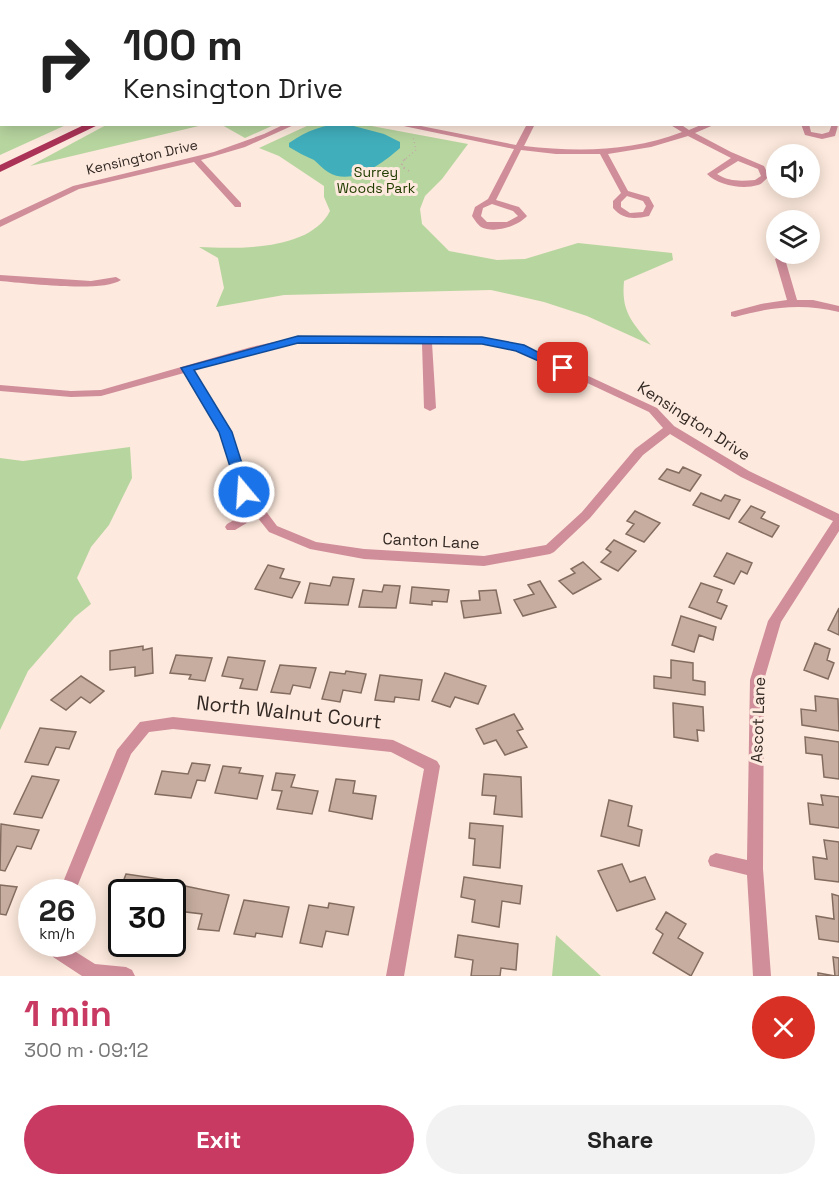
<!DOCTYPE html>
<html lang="en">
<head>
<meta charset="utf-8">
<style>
	body { margin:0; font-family:"Space Grotesk",sans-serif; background:#f2f2f2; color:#222; height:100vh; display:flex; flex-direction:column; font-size:22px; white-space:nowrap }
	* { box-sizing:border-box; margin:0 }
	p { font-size:20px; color:#767676 }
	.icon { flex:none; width:33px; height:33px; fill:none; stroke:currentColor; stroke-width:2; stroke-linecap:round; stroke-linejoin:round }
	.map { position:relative; height:976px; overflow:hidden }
	.panel { display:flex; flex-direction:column; background:#fff; flex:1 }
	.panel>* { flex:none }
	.hud { position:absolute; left:0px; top:0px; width:840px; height:126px; box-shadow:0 3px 15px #0003; background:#fff; color:#222; overflow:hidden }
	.buttons { position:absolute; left:766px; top:144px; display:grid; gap:12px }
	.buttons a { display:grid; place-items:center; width:54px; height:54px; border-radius:50%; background:#fff; box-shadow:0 3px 15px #0003; font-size:30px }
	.speed { position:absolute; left:18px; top:879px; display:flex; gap:12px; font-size:30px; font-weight:700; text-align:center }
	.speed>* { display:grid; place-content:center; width:78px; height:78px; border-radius:50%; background:#fff; box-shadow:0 3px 15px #0003; line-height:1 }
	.speed small { font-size:15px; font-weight:400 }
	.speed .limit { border:3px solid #111; border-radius:9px; background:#fff; color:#111 }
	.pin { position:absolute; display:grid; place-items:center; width:51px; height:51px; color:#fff; margin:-26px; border-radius:12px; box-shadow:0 3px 9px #0006 }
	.me { position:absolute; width:66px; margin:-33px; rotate:342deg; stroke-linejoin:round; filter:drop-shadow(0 0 4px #0008) }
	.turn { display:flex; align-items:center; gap:21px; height:126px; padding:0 24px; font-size:27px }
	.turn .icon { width:78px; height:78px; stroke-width:2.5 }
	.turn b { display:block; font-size:42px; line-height:51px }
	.round { display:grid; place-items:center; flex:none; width:63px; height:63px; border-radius:32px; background:#f2f2f2 }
	.head { display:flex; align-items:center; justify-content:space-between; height:102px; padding:0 24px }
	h1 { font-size:36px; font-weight:600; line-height:45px; color:#c93a63 }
	.button { display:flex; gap:12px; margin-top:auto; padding:12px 24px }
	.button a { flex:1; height:69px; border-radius:36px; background:#c93a63; color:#fff; font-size:24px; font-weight:600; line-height:69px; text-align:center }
	.button a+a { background:#f2f2f2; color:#222 }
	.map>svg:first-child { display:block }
	.green { fill:#b7d59f }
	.water { fill:#41aebc }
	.building { fill:#c6ad9f; stroke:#846d60; stroke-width:1.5 }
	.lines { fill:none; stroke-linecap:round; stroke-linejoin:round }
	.path-far1 { stroke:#bfaea4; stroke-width:1.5; stroke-dasharray:1 3; stroke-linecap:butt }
	.path { stroke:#bfaea4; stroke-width:2; stroke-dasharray:1.5 4; stroke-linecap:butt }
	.minor { fill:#d08d9a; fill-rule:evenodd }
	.primary { fill:#aa3357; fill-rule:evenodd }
	.route { fill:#1a73e8; stroke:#114b97; stroke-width:1.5 }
	.labels { text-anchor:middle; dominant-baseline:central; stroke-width:6; stroke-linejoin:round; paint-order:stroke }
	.far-street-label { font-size:14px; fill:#332924; stroke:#fde9dd }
	.far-park-label { font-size:14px; fill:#223d00; stroke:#fde9dd }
	.street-label { font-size:16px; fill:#332924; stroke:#fde9dd }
	.near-street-label { font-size:20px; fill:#332924; stroke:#fde9dd }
</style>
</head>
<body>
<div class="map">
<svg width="839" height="976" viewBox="0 0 839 976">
	<rect width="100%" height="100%" fill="#fde9dd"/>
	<!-- green -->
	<path class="green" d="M0,0H321L2,2V124L66,125L0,155Z
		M108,124H203V125L30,166Z
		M361,124L468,144L442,179L425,196L420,209L422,224L449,251L497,260L525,259L578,243L672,253L673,260L624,281C621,312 632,322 651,345L587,316L544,302L491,290L284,295L216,307L224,288L218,258L199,247C237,249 310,251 330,211L324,197V186L279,156L259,148L309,125Z
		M222,125H274L245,138Z
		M130,447L132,478L109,525L91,547L77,578L91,604L75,617L28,671L0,730V458L23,461Z
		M556,935L601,976H552Z"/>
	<!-- water -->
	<path class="water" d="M346,124L384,134L400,142V148C383,163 352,187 328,172C323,169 319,164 314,160C305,156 297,152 289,147V143C308,130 324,124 346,124Z"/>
	<!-- building -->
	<path class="building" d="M683,467L701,475L690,491L659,479L667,469L679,473Z
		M701,493L721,501L725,495L740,500L729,519L693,505Z
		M751,506L765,512L761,518L779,526L772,537L739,522Z
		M635,511L660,523L644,542L626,534L634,524L627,521Z
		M614,540L636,551L618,571L601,562L611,552L606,549Z
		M727,553L752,563L747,574L741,571L734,584L714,576Z
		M583,562L601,579L573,594L559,581L575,573L571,569Z
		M268,565L284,569L280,578L300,582L292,598L255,589Z
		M333,577L354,579L348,605L305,603L310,583L330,586Z
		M540,581L556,607L523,616L514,600L534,594L528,585Z
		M701,583L722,590L717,602L727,606L721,619L689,607Z
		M384,585L400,586L396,608L359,607L363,590L382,592Z
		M412,587L449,590L447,602L432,601V605L410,603Z
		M496,590L501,613L464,618L461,601L480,600L479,591Z
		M839,608V635L828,630Z
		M681,616L716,627L713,640L699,635L694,652L672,645Z
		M815,643L830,649L827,660L834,663L828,679L804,670Z
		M143,646V650L152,648L153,673L135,676V667L110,670V651Z
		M176,655L212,658L205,681L189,679L191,675L170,673Z
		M228,657L265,661L257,690L240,688L243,679L222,676Z
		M671,660L693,663V680L705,682V695L654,688V676L671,678Z
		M280,665L316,668L310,688L293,685L290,694L271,692Z
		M346,671L366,674L361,693L343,690L340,702L322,699L330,672L345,674Z
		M445,673L486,686L478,704L455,697L450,707L432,701Z
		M380,675L422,680L419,700L395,697L394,702L375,700Z
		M81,676L104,691L90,703L81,697L66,710L51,700Z
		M815,696L838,699L839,731L802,725L801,709L816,711Z
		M673,703L703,707L704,731L697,730L698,741L674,737Z
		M514,714L523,729L517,731L527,747L505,755L496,740L484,744L476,729Z
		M40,728L76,732L69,749L56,747L48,765L25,762Z
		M805,737L839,742V779L824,777L822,755L806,753Z
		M192,763L210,765L205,781L197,780L191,798L155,794L162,771L188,774Z
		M223,766L241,768L239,773L263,776L257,799L215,793Z
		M276,773L295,775L291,787L318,791L312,814L277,809L282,791L272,790Z
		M484,774L521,777L522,817L494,814L496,796L482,795Z
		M32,776L59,780L42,818L14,814Z
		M336,779L355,781L353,793L376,796L372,819L329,811Z
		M821,795L839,797V828L810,824L808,803L823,805Z
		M609,800L632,806L628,826L642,830L639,846L601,836Z
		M470,823L503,826L500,868L473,865L475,839L469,838Z
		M1,824L39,830L31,849L17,846L5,871L0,870Z
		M824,840L839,842V882L815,879L813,857L827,859Z
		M622,864L630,882L645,877L655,899L617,911L598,871Z
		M126,874L174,881L170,892H122V901L116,900Z
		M464,877L522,886L520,904L502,901L499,927L472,922L475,900L461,897Z
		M0,885L17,887L6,915L0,914Z
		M185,886L229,895L219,931L198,929L202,914L178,911Z
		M832,894L839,896V942L819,939L816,916L834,919Z
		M244,900L289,907L282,937L256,933L255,937L234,934Z
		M329,903L354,907L348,935L326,931L322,947L300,943L309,905L328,908Z
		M666,912L686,924L678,938L703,953L691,976L653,953L663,934L656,929Z
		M458,935L518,944L516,970L501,968L500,976H471L473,960L455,957Z
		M833,957L839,958V976H818V973L835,976Z"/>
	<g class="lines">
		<!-- path-far1 -->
		<path class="path-far1" d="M403,161L416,150L413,136"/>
		<!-- path -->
		<path class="path" d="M405,159L401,166L409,171"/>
		<!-- minor -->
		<path class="minor" d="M515,0H521L514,2Z
			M543,0H550L552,2H544Z
			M587,0H595L585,2Z
			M838,101H839V105H838Z
			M839,122L835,136L822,139L805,135L801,124H809L811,132L822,134L829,132L832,124H838Z
			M285,124H296L245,147L201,160L241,203V207H235L194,162L79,189L0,227V220L73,186L214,152L264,134Z
			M394,124H411L516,145L527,124H535L524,146C578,152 630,152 682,132L669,124H680L689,130L703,124H716L695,133L731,152L764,166L769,176C766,179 762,184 758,185C742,190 718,185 707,174L731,158L688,136L651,147L608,154L628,191L649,197L654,206L649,216C635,219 623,220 613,208V201L621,193L600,154H556L521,150L496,200L519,207L527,216C518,226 495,234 481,227C478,225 474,219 472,216L475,207L488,199L514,149ZM738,161L758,169L761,176L755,180C741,181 729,182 717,174ZM627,196L643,201L646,206L643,212L630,213L621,207V202ZM492,204L513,211L518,216L507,222H487L481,216L483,208Z
			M780,256L785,259L797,300H813L839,306V312C802,303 771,307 735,317L731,316V312L761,304L787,300L775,259Z
			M0,275L91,281L116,277L121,280C102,293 25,283 0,281Z
			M298,337H481L524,346L657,408L674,426L749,471L839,514V531L781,622L764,680L763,869L771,976H753L747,875L710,866L708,861L710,856L716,853L747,860L750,680L768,621L833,521L741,477L670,434L643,455L590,518L554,552L550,554L484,566L364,559L310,549L269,532L257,517L235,530H227L225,527L227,524L252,510L238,491L219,432L184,373L101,396L71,397L0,391V385L71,391L101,390L251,347ZM298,343H422L424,408L430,411L436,408L432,343H481L517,350L649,412L663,428L635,449L582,512L546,545L484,556L364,549L316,542L277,526L250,490L231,432L193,370L257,352Z
			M173,717L393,740L437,761L440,766L404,976H386L424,769L391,752L173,729L149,732L131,754L75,892H59L117,750L140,722Z
			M50,944H67L68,947L95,964L126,967L132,970L135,976H82L53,957Z"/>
		<!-- primary -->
		<path class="primary" d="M327,0H340L339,2Z
			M86,124H100L0,172V165Z"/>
	</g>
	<!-- route -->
	<path class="route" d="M298,336L482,337L524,345L569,368L559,370L516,351L482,344L298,343L194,370L232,432L251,492L244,496L239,495L219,432L181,368Z"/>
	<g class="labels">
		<!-- far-street labels -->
		<g class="far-street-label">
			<text transform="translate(142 157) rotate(-13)">Kensington Drive</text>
		</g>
		<!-- far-park labels -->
		<g class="far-park-label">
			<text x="376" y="172">Surrey<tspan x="376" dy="16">Woods Park</tspan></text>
		</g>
		<!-- street labels -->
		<g class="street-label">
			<text transform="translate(694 421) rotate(33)">Kensington Drive</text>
			<text transform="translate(431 541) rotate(3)">Canton Lane</text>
			<text transform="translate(758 720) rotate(-88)">Ascot Lane</text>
		</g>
		<!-- near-street labels -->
		<g class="near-street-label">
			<text transform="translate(289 712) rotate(6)">North Walnut Court</text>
		</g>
	</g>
</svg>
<div class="buttons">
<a><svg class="icon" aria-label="sound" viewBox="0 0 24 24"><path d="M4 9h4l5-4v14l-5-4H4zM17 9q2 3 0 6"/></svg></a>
<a><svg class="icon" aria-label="layers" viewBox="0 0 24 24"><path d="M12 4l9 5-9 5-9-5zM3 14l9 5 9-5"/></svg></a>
</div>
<div class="speed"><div>26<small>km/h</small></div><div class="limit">30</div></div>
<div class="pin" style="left:563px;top:368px;background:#d93025"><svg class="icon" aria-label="arrive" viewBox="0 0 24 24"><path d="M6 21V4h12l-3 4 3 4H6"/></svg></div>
<svg class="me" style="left:244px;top:492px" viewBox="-20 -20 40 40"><circle r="17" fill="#1a73e8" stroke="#fff" stroke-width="3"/><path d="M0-11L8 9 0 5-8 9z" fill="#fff"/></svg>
<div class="hud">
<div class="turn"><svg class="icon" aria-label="right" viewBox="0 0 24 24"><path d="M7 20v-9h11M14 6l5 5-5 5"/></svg><div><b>100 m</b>Kensington Drive</div></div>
</div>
</div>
<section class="panel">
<div class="head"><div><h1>1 min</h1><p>300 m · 09:12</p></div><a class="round" style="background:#d93025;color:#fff"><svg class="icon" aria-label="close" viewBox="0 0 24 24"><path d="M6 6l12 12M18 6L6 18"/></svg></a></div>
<div class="button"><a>Exit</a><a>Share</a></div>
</section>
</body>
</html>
